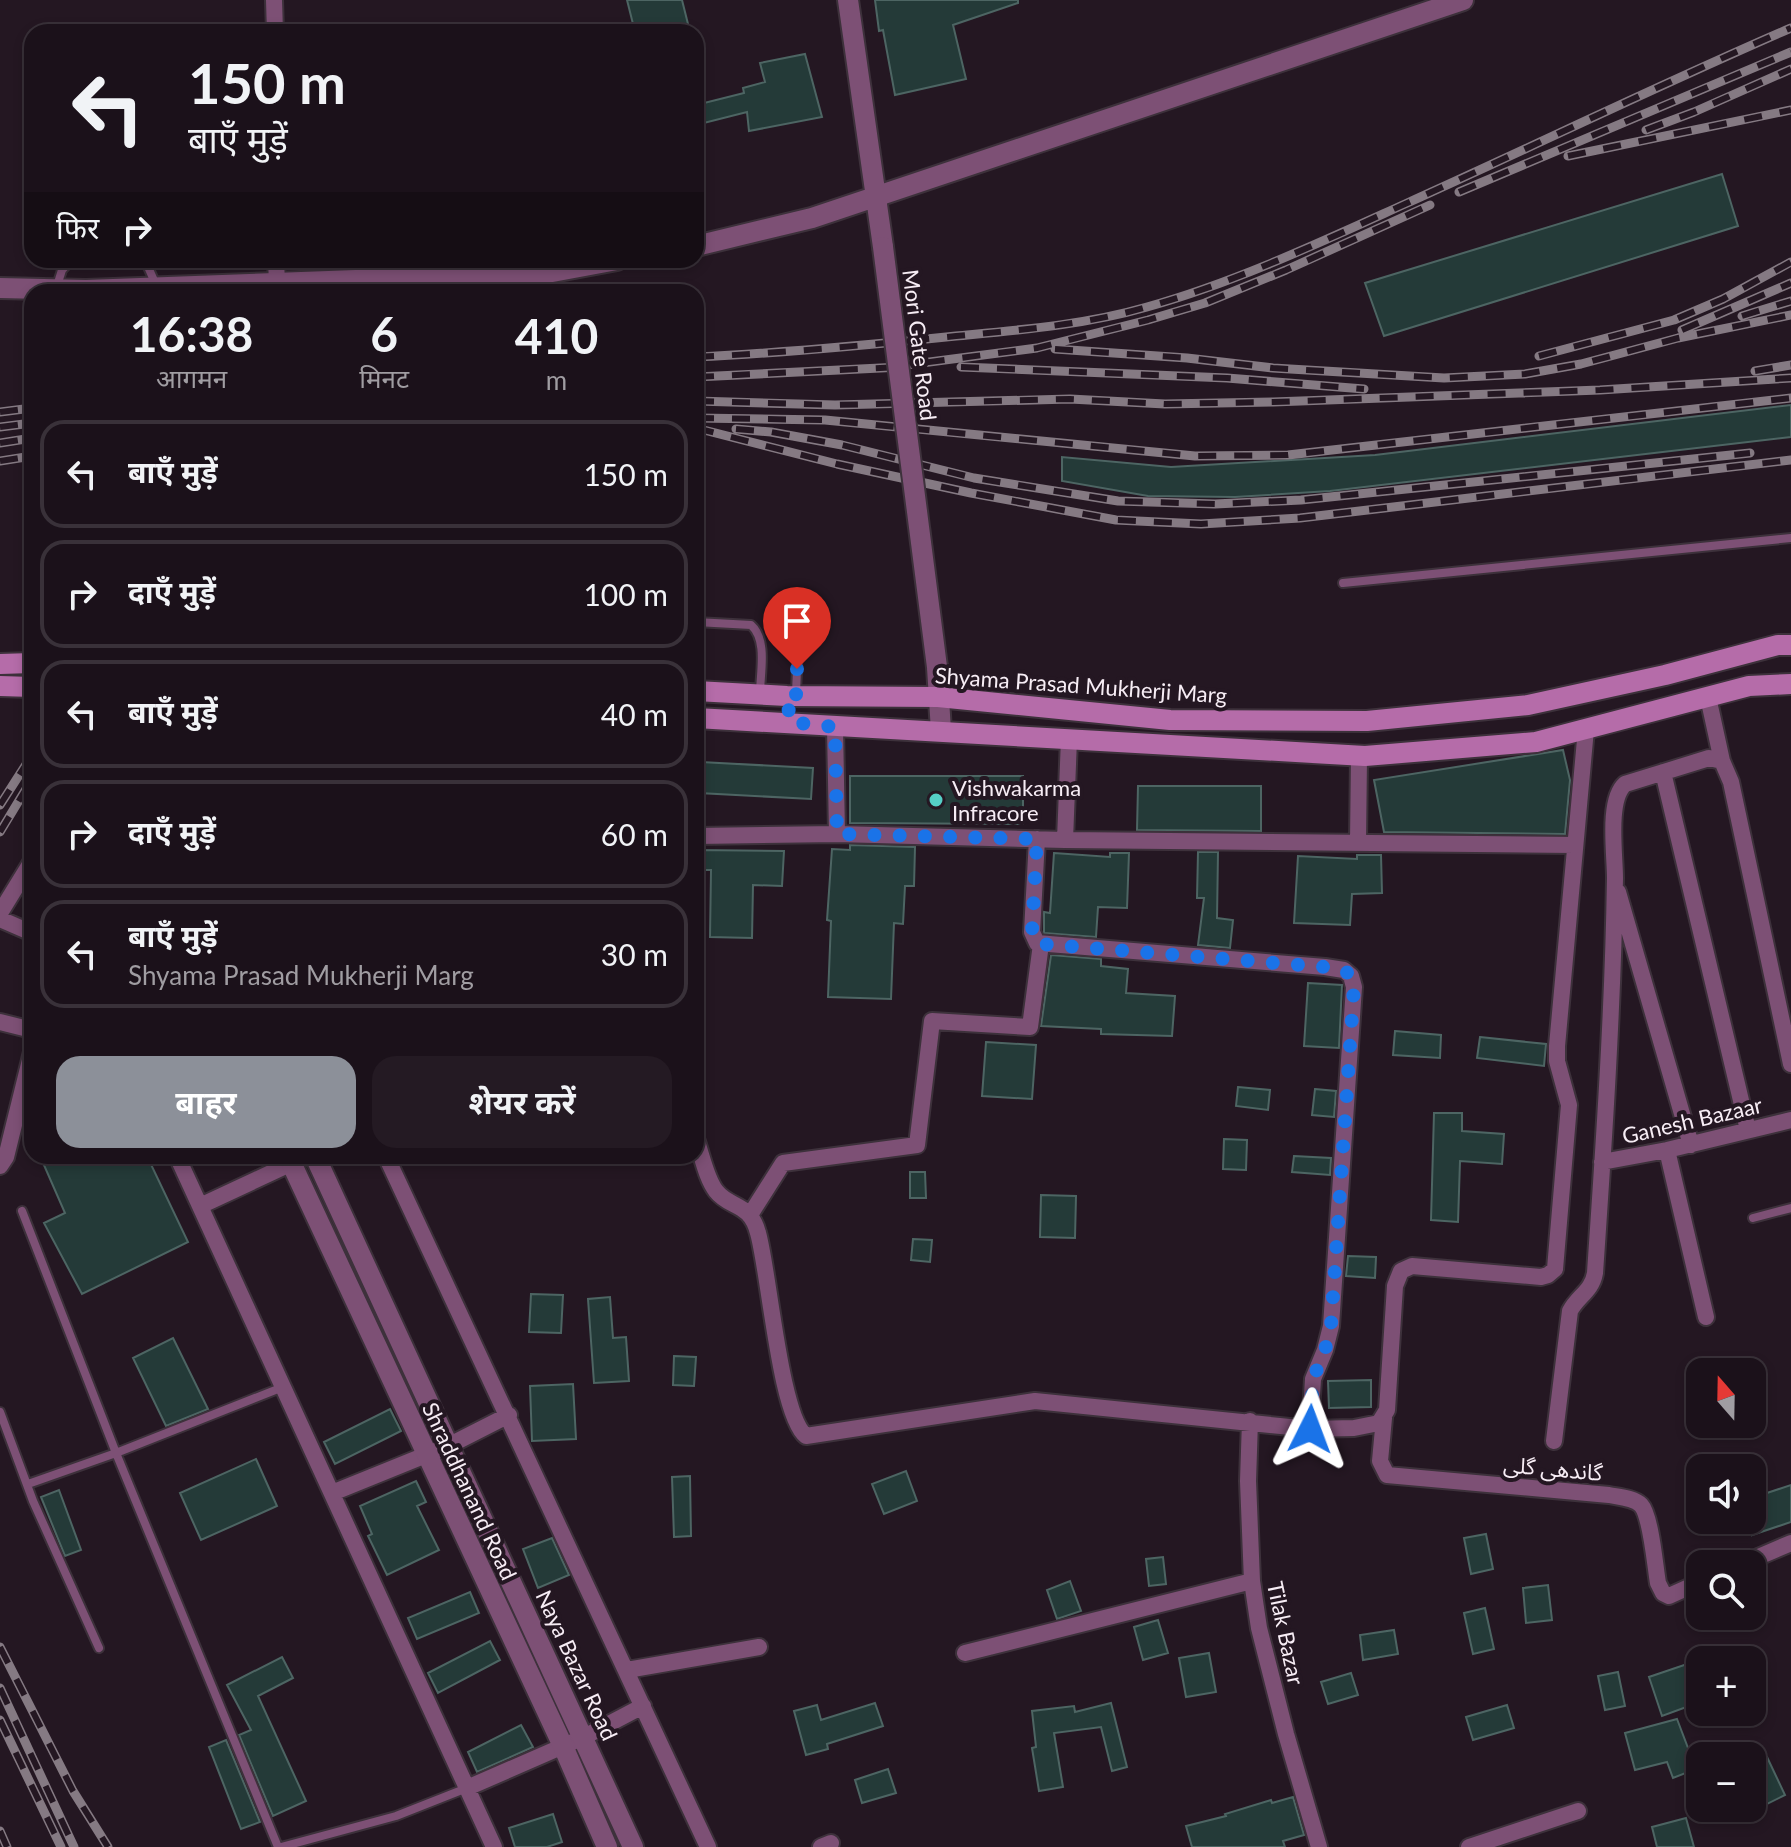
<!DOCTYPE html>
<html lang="hi">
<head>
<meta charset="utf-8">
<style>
	body { margin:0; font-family:Lato,"Noto Sans Arabic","Noto Sans Devanagari",sans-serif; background:#241a23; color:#f1f3f6; height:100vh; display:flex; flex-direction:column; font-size:30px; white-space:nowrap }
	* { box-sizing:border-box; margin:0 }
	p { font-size:26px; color:#a09da2 }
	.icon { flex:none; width:44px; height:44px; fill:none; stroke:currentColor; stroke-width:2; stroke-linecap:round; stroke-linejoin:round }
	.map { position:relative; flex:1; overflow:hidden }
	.side { position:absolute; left:24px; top:284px; width:680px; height:880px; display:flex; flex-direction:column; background:#1b111a; border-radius:24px; box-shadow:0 4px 12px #0003,0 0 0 2px #393139 }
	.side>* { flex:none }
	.top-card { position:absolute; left:24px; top:24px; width:680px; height:244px; border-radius:24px; box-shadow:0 4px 12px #0003,0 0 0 2px #393139; background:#1b111a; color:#f1f3f6; overflow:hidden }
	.needle { width:52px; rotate:340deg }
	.buttons { position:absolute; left:1686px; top:1358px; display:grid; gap:16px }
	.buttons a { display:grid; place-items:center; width:80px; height:80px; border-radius:16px; background:#1b111a; box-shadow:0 4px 12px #0003,0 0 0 2px #393139; font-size:40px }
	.pin { position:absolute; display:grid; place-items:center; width:68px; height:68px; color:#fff; margin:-82px -34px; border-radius:50% 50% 50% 0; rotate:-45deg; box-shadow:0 0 8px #0007 }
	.pin .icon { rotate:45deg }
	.me { position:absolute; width:88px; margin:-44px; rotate:3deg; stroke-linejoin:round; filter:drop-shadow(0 0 6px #0008) }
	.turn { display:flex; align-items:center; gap:28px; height:168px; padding:0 32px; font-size:36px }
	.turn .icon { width:104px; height:104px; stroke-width:2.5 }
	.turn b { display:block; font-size:56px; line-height:68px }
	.then { display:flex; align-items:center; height:76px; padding:0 32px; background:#0003; gap:16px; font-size:30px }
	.eta { display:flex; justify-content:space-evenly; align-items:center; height:136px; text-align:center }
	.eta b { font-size:48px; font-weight:700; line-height:56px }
	.primary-button { display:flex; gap:16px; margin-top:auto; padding:16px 32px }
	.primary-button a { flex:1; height:92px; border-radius:24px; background:#8c9099; color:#fff; font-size:32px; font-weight:700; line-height:92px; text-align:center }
	.primary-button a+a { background:#241a23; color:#f1f3f6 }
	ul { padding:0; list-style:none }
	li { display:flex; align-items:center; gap:24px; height:108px; margin:0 16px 12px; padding:0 16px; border:4px solid #393139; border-radius:24px }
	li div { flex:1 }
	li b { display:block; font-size:30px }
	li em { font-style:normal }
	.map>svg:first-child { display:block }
	.building { fill:#243a38; stroke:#4d6563; stroke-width:2 }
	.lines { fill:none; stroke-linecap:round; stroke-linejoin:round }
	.service-casing { stroke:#3d313b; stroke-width:12 }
	.minor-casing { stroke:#3d313b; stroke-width:20 }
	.tertiary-casing { stroke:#3d313b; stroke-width:24 }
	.secondary-casing { stroke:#3d313b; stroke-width:24 }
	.service { stroke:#7d5075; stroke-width:8 }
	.minor { stroke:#7d5075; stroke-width:16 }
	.tertiary { stroke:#7d5075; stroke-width:20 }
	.secondary { stroke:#b56ca9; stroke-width:20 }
	.rail-casing { stroke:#857a83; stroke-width:9 }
	.rail { stroke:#241722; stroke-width:6; stroke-dasharray:18; stroke-linecap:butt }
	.tertiary-bridge-casing { stroke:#3d313b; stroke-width:24; stroke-linecap:butt }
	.tertiary-bridge { stroke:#7d5075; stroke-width:20 }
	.route { stroke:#1a73e8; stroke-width:14; stroke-dasharray:0 25.2 }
	.poi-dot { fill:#55cec6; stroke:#241722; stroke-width:3 }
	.labels { text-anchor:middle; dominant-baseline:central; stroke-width:8; stroke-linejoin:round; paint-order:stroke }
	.street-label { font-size:22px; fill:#f7edf5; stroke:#241722 }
	.poi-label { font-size:22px; fill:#f7edf5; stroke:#241722; text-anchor:start }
</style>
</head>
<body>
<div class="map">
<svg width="1791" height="1847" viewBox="0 0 1791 1847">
	<rect width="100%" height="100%" fill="#241722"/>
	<!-- building -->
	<path class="building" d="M627,0H682L690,32H635Z
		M875,0H1018V3L953,25L966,79L895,95L883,30L879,31Z
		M805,54L822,117L749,131L747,112L696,125V105L744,93L743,88L765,82L760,63Z
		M1722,174L1738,226L1384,336L1365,283Z
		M1791,405V437L1330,491L1235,497L1148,496L1062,481V457L1171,467L1375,455Z
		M1563,750L1570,780L1565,834L1384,832L1374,780Z
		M701,762L813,768L811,799L699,793Z
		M850,776H1023V824L850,823Z
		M1138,786H1261V831L1137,830Z
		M850,845L915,847L914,886H905L903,924L894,923L891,999L828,997L831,921L827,920L832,849L850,850Z
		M696,850L784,851L782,886L753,885L752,938L710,937L711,870H696Z
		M1198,852H1218L1217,918L1233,920L1230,948L1198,945L1204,898H1197Z
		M1054,853L1110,857V853H1129L1127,908L1098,907L1096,937L1044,933V912L1050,913Z
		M1357,855H1381L1382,893L1352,894L1350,925L1294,923L1298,856L1357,859Z
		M1051,955L1101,959V966L1128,969L1126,993L1175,996L1172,1036L1101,1034V1029L1041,1026Z
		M1308,983L1342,985L1339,1048L1304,1046Z
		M1395,1031L1441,1035L1440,1058L1393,1055Z
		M1480,1037L1546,1044L1544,1066L1477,1058Z
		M986,1042L1036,1045L1032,1099L982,1096Z
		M1238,1087L1270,1090L1268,1110L1236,1106Z
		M1315,1089L1336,1091L1334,1117L1312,1115Z
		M1434,1113H1462V1131L1504,1134L1502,1164L1460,1161L1458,1222L1431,1220Z
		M1224,1139L1247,1140L1246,1170L1223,1169Z
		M40,1156H147L188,1242L82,1294L44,1223L65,1213Z
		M1294,1156L1331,1158L1330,1175L1292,1172Z
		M910,1172H925L926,1198H910Z
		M1041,1195L1076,1196L1075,1238L1040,1237Z
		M913,1239L932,1240L930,1262L911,1260Z
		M1348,1256L1376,1257L1375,1278L1346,1276Z
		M531,1294L563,1295L561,1333L529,1332Z
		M610,1297L613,1338L626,1337L629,1381L594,1383L588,1299Z
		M173,1338L208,1409L166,1426L133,1358Z
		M674,1356L696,1357L694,1386L673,1385Z
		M1371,1380V1407L1329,1408L1328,1381Z
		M573,1384L576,1439L532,1441L530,1386Z
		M390,1409L401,1431L335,1464L324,1442Z
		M256,1459L277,1506L201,1540L180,1493Z
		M906,1471L917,1501L884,1514L872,1484Z
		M690,1476L691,1536L674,1537L672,1477Z
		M416,1481L426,1502L417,1506L439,1550L387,1575L368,1536L372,1534L360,1506Z
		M1791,1485V1522L1752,1535V1498Z
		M59,1490L81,1550L65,1556L41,1497Z
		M1486,1534L1493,1569L1471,1574L1464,1538Z
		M552,1538L569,1575L538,1588L523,1549Z
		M1163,1557L1166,1584L1149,1586L1146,1559Z
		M1070,1581L1081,1611L1057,1619L1047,1590Z
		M1548,1585L1552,1620L1526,1623L1523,1588Z
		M470,1592L479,1613L417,1639L408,1618Z
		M1485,1608L1494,1649L1473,1654L1464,1613Z
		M1158,1620L1168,1653L1143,1660L1134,1627Z
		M1394,1630L1398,1654L1363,1660L1360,1635Z
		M490,1641L500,1660L438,1693L428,1673Z
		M1209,1653L1216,1692L1186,1697L1179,1658Z
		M282,1657L293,1678L258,1696L306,1801L273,1816L239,1735L251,1730L227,1685Z
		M1693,1662L1700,1682V1702L1662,1716L1649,1677Z
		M1618,1672L1625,1706L1605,1710L1598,1676Z
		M1351,1673L1358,1695L1328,1704L1321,1682Z
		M875,1703L883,1726L827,1744L828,1749L806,1755L794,1711L817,1705L821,1720Z
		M1111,1703L1127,1767L1112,1771L1101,1727L1054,1733L1063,1787L1039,1791L1032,1748L1036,1747L1032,1711L1074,1706L1075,1712Z
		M1507,1705L1514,1728L1473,1740L1466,1717Z
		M1677,1719L1696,1769L1673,1778L1667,1762L1635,1770L1625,1733Z
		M521,1725L533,1747L477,1772L468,1752Z
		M226,1740L260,1822L241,1829L209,1747Z
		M1767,1757L1785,1795L1757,1809L1752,1799V1764Z
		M888,1769L896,1793L862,1803L855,1780Z
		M1293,1797L1304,1835L1283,1841L1285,1847H1192L1186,1826L1226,1816L1225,1814L1271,1800L1272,1803Z
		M553,1814L562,1842L547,1847H515L509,1828Z
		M1686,1818L1694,1847H1657L1652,1827Z"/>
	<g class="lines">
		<defs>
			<path id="service" d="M145,260L156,285
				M56,289L62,270L71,260
				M1343,583L1791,538
				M696,622L751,625C768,640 760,673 760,694
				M796,694L798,643
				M22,1211L116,1453L278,1847
				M1753,1218L1791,1208
				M0,1412L33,1501L99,1648
				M28,1484L116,1453L283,1387
				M281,1847L396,1816L467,1788"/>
			<path id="minor" d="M274,0L275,32
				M276,260L277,283
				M1708,697L1722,761
				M835,727L837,834
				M1663,772L1748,1130
				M696,836L837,834L1065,840L1575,845
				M1037,839L1032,932L1037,943L1325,967L1344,970L1351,976L1354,987L1331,1326L1325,1350L1313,1379L1310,1429
				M1065,840L1069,739
				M1358,843L1359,756
				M1618,892L1691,1145
				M0,913L32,861
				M0,919L32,933
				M0,1022L32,1030
				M696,1139C702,1155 706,1178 716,1191C730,1209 750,1202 758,1233C769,1271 780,1416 806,1436L1035,1401L1310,1429L1354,1428L1379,1423L1387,1410L1395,1286L1401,1271L1412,1266L1541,1277L1548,1275L1555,1269L1569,1105L1557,1061V1046L1586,729
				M1667,1150L1706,1317
				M177,1156L494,1847
				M386,1156L708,1847
				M1602,1162L1667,1150L1791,1120
				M0,1166L6,1157L32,1052
				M200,1206L307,1156
				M750,1215L783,1163L917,1145L932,1021L1030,1027L1041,944
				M1384,1418L1380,1461L1387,1475L1609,1495C1619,1497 1634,1498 1641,1505C1651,1516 1655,1566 1658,1583L1663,1593L1669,1596L1700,1582
				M1250,1421L1248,1481L1252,1581L1259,1628L1286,1734L1319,1847
				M1554,1441L1570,1311C1578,1296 1592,1291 1595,1273C1604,1142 1613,1009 1615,878C1615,854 1607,800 1625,784L1709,758L1722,761L1731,782L1791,1064
				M332,1493L448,1446L509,1415
				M1742,1564L1791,1543
				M965,1653L1252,1581
				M627,1670L759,1647
				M467,1788L584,1737L643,1706
				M821,1847L831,1843
				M1469,1847L1578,1811"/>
			<path id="tertiary" d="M848,0L883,247
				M696,246L812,218L1463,0
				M0,288L86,290L547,273L617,260
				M937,667L941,731
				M288,1156L563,1746L607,1847
				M315,1156L633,1847"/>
			<path id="secondary" d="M0,664L32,663
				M0,686L32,687
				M696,691L787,696L938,697L1170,720L1367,721L1528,705L1665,675L1778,645H1791
				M696,718L1365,756L1536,742L1749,686L1791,684"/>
		</defs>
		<!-- service casing -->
		<use href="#service" class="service-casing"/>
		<!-- minor casing -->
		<use href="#minor" class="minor-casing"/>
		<!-- tertiary casing -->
		<use href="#tertiary" class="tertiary-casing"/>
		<!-- secondary casing -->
		<use href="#secondary" class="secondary-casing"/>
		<!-- service -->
		<use href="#service" class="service"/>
		<!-- minor -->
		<use href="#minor" class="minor"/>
		<!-- tertiary -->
		<use href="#tertiary" class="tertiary"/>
		<!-- secondary -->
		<use href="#secondary" class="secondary"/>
		<defs>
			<path id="rail" d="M1646,130L1694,112L1791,69
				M1568,156L1791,110
				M1459,192L1791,52
				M1742,316L1791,301
				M1682,330L1791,283
				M1055,349L1187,358L1273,368L1444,378L1525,374L1581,364L1678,338L1791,315
				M1539,356L1674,320L1723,299L1791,262
				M696,357C783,353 869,345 956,336C1019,330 1085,325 1147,307C1236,282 1321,242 1405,204C1534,146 1661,84 1791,28
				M891,367L1037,348L1148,320L1205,303L1286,270L1430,205
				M961,367L1227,378L1364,389
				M1755,371L1791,365
				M696,377L901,367
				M696,401L835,405L1070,399L1165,404L1273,402L1600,390L1791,378
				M0,412L32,408
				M696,418L825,420L1195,456L1288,455L1791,398
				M0,427L32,423
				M696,428L837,464L971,493L1116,520L1201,524L1300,518L1791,460
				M736,429L771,432L842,445L974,478L1118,501L1215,504L1301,500L1750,453
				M0,443L32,438
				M0,461L32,456
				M0,805L32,755
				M0,832L32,779
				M0,1647L73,1791L108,1847
				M0,1688L74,1847
				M0,1720L61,1847
				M0,1831L7,1847"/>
		</defs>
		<!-- rail casing -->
		<use href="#rail" class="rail-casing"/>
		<!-- rail -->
		<use href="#rail" class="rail"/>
		<defs>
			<path id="tertiary-bridge" d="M883,247L937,667"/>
		</defs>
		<!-- tertiary-bridge casing -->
		<use href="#tertiary-bridge" class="tertiary-bridge-casing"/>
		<!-- tertiary-bridge -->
		<use href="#tertiary-bridge" class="tertiary-bridge"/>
	</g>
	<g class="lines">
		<!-- route -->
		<path class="route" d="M797,669L796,696H787L790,722L835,727L837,834L1037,839L1032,932L1035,940L1041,944L1325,967L1344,970L1351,976L1354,987L1331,1326L1325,1350L1313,1379L1310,1429"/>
	</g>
	<!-- markers -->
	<circle class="poi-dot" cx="936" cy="800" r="8"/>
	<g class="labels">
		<!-- street labels -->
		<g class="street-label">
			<text transform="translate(920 345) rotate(83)">Mori Gate Road</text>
			<text transform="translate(1081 685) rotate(4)">Shyama Prasad Mukherji Marg</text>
			<text transform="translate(1692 1120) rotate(-13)">Ganesh Bazaar</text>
			<text transform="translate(1553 1468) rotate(5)">گاندھی گلی</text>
			<text transform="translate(470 1491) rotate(65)">Shraddhanand Road</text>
			<text transform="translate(1286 1633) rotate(78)">Tilak Bazar</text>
			<text transform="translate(577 1665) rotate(65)">Naya Bazar Road</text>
		</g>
		<!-- poi labels -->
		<g class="poi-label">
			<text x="952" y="787">Vishwakarma<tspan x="952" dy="25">Infracore</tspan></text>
		</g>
	</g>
</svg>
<div class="buttons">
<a><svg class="needle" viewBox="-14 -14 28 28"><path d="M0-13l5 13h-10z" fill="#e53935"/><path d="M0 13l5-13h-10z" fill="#a09da2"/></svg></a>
<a><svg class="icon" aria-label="sound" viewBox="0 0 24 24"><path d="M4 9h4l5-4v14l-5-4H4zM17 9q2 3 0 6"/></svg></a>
<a><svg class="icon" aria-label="search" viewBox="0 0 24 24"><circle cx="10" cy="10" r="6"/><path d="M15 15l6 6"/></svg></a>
<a>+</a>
<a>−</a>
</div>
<div class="pin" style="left:797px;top:669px;background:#d93025"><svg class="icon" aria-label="arrive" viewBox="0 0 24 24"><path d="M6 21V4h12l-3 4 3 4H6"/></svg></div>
<svg class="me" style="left:1310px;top:1429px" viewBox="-20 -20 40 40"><path d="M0-17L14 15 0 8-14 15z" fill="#1a73e8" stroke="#fff" stroke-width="4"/></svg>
<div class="top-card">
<div class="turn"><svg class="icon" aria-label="left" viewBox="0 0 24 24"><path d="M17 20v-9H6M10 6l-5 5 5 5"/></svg><div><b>150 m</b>बाएँ मुड़ें</div></div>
<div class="then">फिर<svg class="icon" aria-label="right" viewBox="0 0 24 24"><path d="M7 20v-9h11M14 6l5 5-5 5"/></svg></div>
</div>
<section class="side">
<div class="eta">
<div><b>16:38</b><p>आगमन</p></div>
<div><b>6</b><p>मिनट</p></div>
<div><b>410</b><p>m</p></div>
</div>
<ul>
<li><svg class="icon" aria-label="left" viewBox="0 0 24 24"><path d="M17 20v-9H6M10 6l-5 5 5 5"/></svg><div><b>बाएँ मुड़ें</b></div><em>150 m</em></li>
<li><svg class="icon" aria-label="right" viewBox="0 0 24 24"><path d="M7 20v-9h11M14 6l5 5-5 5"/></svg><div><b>दाएँ मुड़ें</b></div><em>100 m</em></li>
<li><svg class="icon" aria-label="left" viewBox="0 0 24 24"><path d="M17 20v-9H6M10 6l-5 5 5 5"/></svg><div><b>बाएँ मुड़ें</b></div><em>40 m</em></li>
<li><svg class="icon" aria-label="right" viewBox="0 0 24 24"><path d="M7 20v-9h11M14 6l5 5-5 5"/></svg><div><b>दाएँ मुड़ें</b></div><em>60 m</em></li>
<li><svg class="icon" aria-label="left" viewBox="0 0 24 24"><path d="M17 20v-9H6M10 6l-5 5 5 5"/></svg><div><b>बाएँ मुड़ें</b><p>Shyama Prasad Mukherji Marg</p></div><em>30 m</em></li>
</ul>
<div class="primary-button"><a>बाहर</a><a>शेयर करें</a></div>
</section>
</div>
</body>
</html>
